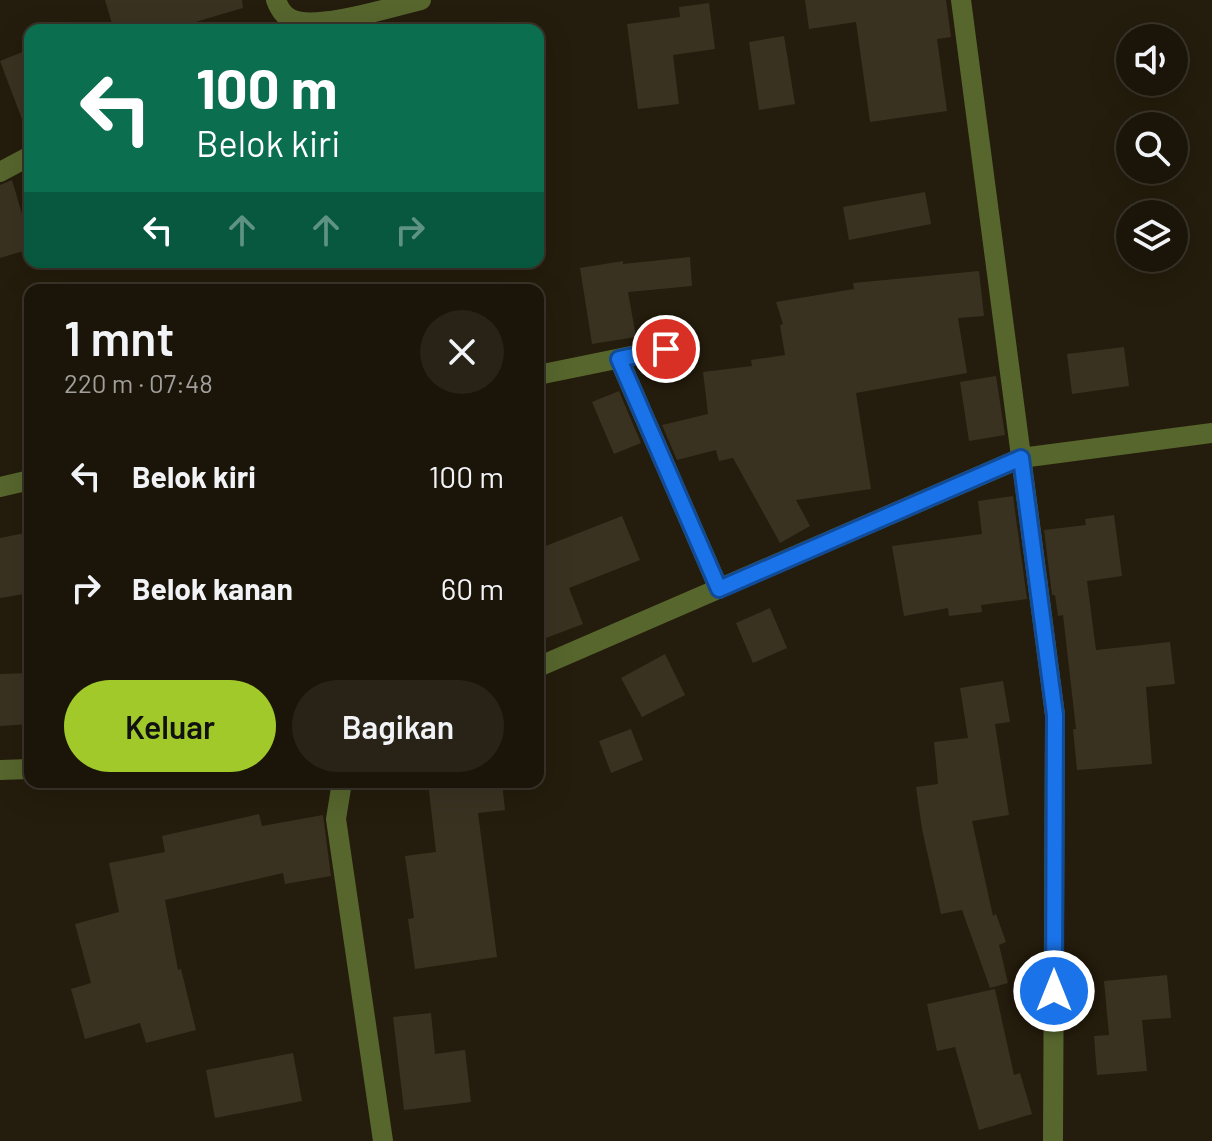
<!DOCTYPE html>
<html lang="id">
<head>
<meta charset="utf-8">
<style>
	body { margin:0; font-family:Barlow,sans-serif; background:#282217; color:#f1f3f6; height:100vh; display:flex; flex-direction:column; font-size:30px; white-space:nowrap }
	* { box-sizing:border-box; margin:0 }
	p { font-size:26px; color:#a09f9c }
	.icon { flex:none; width:44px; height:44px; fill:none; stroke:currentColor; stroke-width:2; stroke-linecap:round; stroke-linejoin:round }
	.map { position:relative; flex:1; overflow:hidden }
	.panel { position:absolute; left:24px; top:284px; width:520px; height:504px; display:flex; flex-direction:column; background:#1b1509; border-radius:16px; box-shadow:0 8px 32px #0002,0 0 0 2px #39342a }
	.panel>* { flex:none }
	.hud { position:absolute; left:24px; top:24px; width:520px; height:244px; border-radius:16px; box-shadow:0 8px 32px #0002,0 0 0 2px #39342a; background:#0b6e4f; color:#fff; overflow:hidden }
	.controls { position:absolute; left:1116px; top:24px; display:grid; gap:16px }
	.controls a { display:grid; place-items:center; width:72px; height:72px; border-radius:50%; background:#1b1509; box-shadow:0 8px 32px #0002,0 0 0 2px #39342a; font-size:40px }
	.pin { position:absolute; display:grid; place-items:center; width:68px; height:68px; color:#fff; margin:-34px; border:4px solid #fff; border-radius:50%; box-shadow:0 2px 8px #0007 }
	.me { position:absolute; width:88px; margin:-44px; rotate:0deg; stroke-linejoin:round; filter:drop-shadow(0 0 6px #0008) }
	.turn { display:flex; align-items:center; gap:28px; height:168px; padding:0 40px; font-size:36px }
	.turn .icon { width:104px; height:104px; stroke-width:2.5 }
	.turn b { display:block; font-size:56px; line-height:68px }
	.lanes { display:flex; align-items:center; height:76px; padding:0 40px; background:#0003; justify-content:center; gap:40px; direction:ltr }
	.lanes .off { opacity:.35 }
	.round { display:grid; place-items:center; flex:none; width:84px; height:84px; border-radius:42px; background:#282217 }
	.overview { display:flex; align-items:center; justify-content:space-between; height:136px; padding:0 40px }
	h1 { font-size:48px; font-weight:600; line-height:60px }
	.cta { display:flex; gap:16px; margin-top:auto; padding:16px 40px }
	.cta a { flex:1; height:92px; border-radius:48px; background:#a1c929; color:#111; font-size:32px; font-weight:600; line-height:92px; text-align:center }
	.cta a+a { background:#282217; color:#f1f3f6 }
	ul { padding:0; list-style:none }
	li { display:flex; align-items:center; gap:24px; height:112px; padding:0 40px }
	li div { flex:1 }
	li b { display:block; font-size:30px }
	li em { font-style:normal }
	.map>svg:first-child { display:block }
	.building { fill:#3a3221 }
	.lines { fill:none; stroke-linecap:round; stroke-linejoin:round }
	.minor { stroke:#57662d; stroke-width:20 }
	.route-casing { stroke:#114b97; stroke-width:20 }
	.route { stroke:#1a73e8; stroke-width:14 }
</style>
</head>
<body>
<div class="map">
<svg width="1212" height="1141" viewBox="0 0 1212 1141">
	<rect width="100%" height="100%" fill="#241c0c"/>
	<!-- building -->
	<path class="building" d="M105,0H242L243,8L168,30H114Z
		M805,0H946L951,37L937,39L947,111L870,122L856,22L809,29Z
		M709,3L715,49L673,55L679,104L638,109L627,24L680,17L679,7Z
		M784,36L795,104L759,110L749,42Z
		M30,49V135H28L0,61Z
		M12,180L30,241V249L0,258V185Z
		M925,192L931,224L849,240L843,207Z
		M690,257L692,286L628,292L636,337L592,344L580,268L623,261V264Z
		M979,271L984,316L958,318L967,373L856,393L871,489L796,500L810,526L780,543L733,458L719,461L716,450L677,460L662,425L708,414L703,372L752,366L751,360L785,355L780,325L783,324L776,302L854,289L853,283Z
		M1124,347L1129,386L1072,394L1067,354Z
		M996,376L1005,435L969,441L960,382Z
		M619,391L641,443L614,454L592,402Z
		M1013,496L1027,599L981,605L982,612L949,616L948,608L904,616L892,546L982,534L978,501Z
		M1114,515L1122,576L1087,581L1096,650L1170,642L1175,684L1146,687L1152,764L1077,770L1073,729H1076L1063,615L1058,616L1055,595H1052L1044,530L1086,525L1085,519Z
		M622,516L640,560L569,588L583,624L538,641V549Z
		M30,532V593L0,598V538Z
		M770,608L787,648L753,663L736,623Z
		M665,654L685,695L642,717L621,678Z
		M30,673V724L0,726V674Z
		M1003,681L1010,722L995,724L1009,815L972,821L993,916L996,914L1006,942L999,945L1008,983L990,988L962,910L941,914L922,829L916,787L938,784L934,742L968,738L960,688Z
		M631,729L643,760L611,773L599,741Z
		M428,782H502L505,810L478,813L497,957L415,969L408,919L414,918L405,856L436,852Z
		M259,814L262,826L323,815L331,876L285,884L283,873L165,900L178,970L181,969L196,1030L146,1043L140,1023L85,1039L71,989L91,983L75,924L119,912L109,863L165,852L162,836Z
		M1167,975L1171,1018L1142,1020L1147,1071L1097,1075L1094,1036L1109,1035L1104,981Z
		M995,989L1014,1075L1020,1073L1032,1114L979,1130L955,1047L937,1051L927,1004Z
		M431,1013L435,1054L465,1050L471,1102L404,1110L393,1017Z
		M293,1053L302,1101L215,1118L206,1070Z"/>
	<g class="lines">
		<!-- minor -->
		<path class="minor" d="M276,0C279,8 284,16 291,19C316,31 392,7 421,0
			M961,0L1055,715L1053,1141
			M0,172L30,156
			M619,359L719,589
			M538,375L690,344
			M0,487L30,480
			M538,667L1021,458L1212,433
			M0,770L30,769
			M342,782L336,819L383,1141"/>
	</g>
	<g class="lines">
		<defs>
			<path id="route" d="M666,349L619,359L719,589L1021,458L1055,715L1054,991"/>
		</defs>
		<!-- route casing -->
		<use href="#route" class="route-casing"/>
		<!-- route -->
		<use href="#route" class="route"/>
	</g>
</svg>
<div class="controls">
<a><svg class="icon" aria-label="sound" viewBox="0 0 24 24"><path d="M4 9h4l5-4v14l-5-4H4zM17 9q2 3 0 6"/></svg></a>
<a><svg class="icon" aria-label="search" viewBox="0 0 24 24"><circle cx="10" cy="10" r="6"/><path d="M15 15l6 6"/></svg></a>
<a><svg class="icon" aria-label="layers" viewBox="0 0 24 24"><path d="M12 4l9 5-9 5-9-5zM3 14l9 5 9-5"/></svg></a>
</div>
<div class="pin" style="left:666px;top:349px;background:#d93025"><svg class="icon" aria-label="arrive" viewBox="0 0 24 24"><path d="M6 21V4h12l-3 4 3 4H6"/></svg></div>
<svg class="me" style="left:1054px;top:991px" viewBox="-20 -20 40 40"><circle r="17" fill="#1a73e8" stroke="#fff" stroke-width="3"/><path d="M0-11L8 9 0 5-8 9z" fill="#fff"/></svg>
<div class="hud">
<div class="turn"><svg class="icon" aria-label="left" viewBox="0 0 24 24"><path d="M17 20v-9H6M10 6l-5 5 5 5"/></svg><div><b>100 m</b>Belok kiri</div></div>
<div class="lanes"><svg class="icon" aria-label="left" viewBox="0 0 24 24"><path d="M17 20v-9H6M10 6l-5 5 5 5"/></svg><svg class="icon off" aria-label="ahead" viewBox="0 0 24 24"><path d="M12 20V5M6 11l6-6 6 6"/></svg><svg class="icon off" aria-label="ahead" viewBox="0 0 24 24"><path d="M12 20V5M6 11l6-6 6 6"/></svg><svg class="icon off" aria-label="right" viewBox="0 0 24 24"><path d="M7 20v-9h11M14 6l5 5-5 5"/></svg></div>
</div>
<section class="panel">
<div class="overview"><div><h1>1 mnt</h1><p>220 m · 07:48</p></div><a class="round"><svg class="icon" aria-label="close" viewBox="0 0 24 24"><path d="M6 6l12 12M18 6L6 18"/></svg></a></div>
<ul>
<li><svg class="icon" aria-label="left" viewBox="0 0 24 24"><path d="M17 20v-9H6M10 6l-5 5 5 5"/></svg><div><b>Belok kiri</b></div><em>100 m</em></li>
<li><svg class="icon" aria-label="right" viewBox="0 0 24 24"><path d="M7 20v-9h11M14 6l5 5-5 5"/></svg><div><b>Belok kanan</b></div><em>60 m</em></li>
</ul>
<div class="cta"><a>Keluar</a><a>Bagikan</a></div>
</section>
</div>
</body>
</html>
